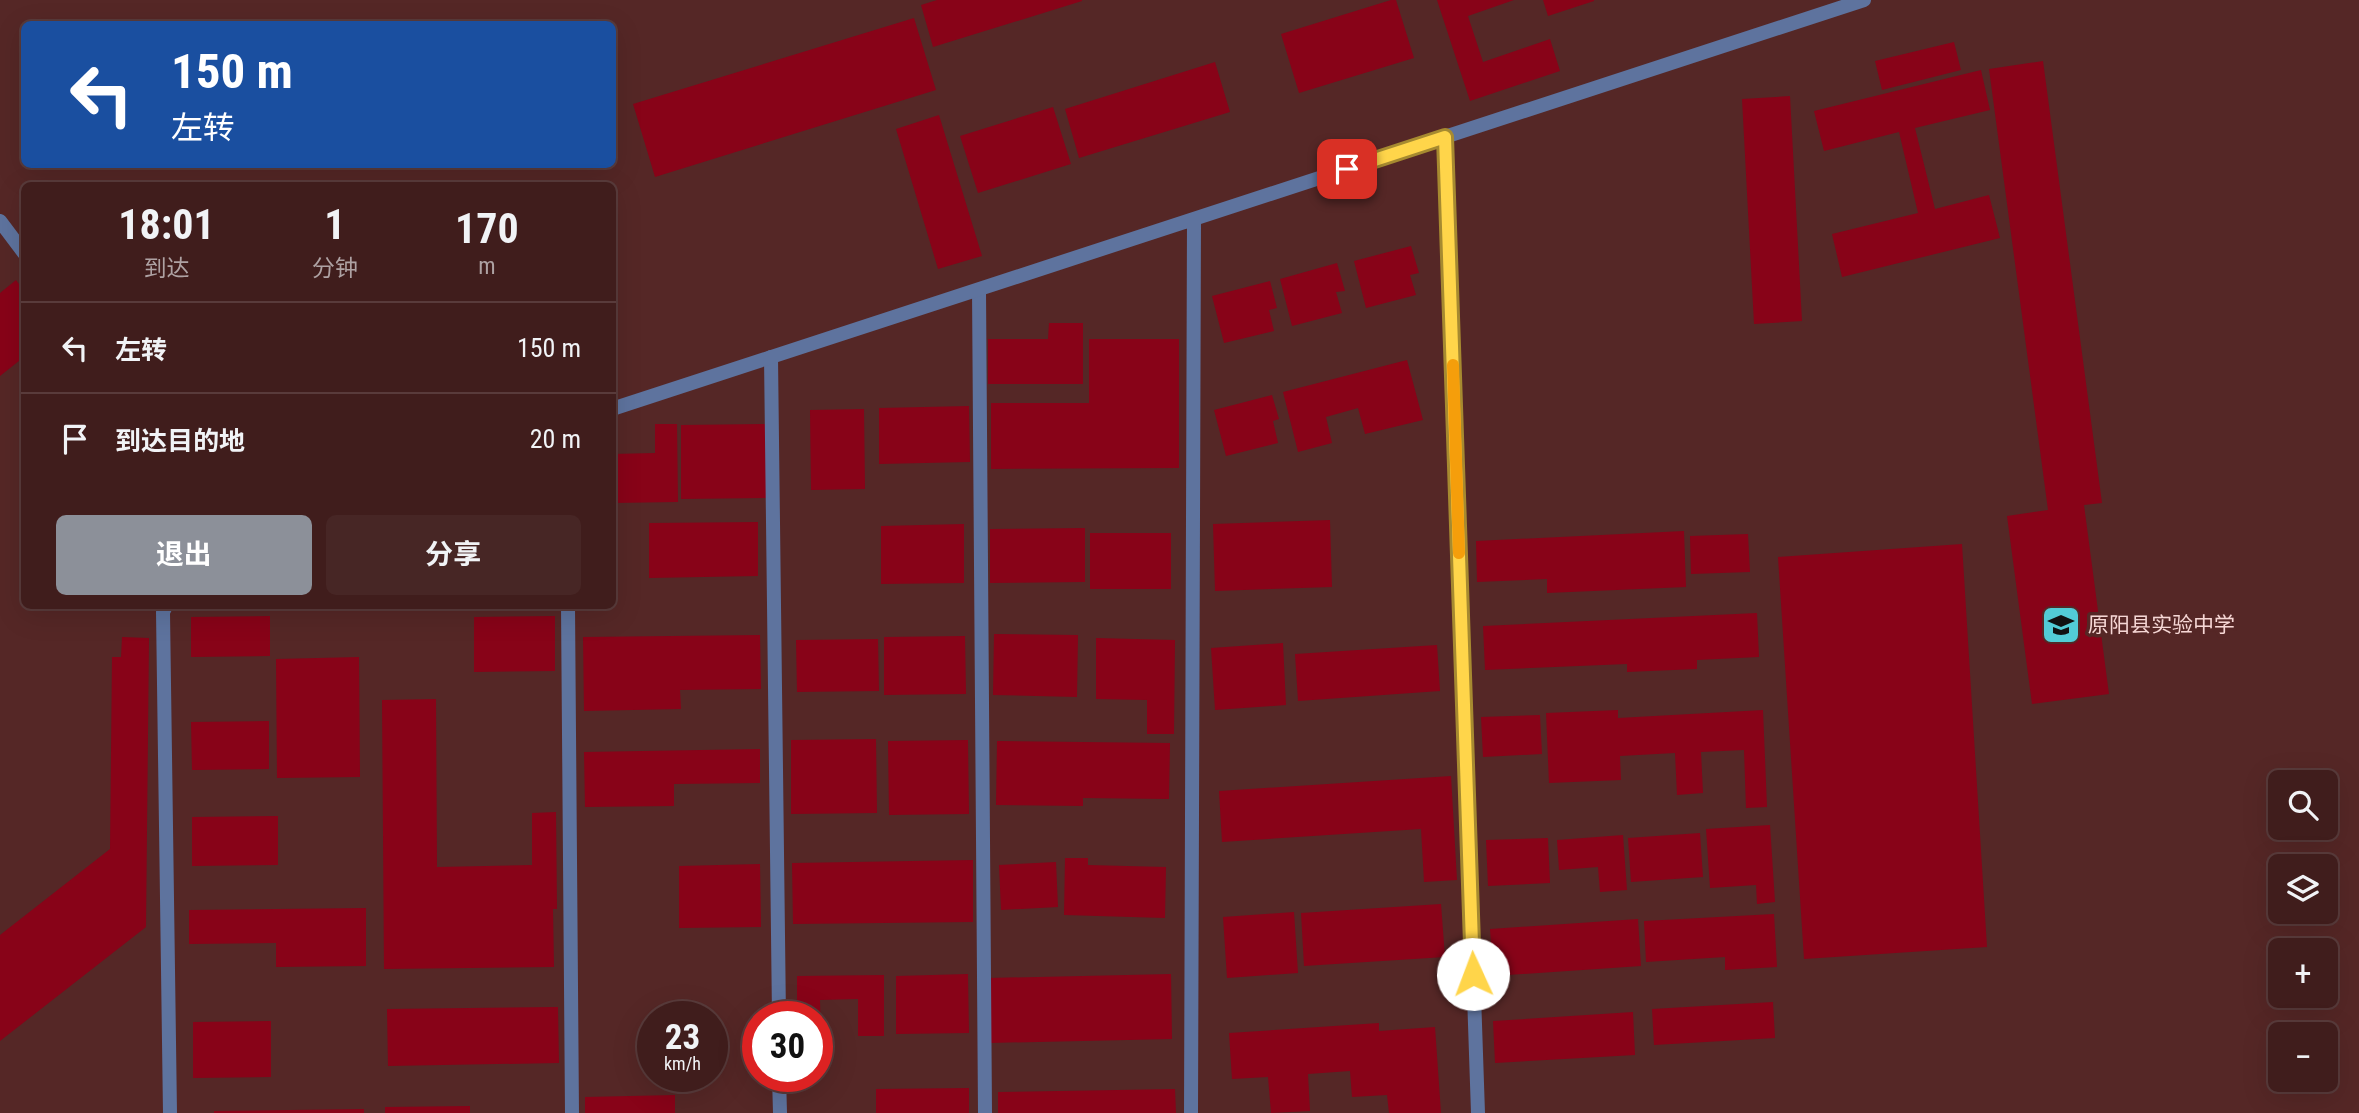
<!DOCTYPE html>
<html lang="zh">
<head>
<meta charset="utf-8">
<style>
	body { margin:0; font-family:"Roboto Condensed","Noto Sans SC",sans-serif; background:#472625; color:#f1f3f6; height:100vh; display:flex; flex-direction:column; font-size:26px; white-space:nowrap }
	* { box-sizing:border-box; margin:0 }
	p { font-size:23px; color:#aea2a3 }
	.icon { flex:none; width:38px; height:38px; fill:none; stroke:currentColor; stroke-width:2; stroke-linecap:round; stroke-linejoin:round }
	.map { position:relative; flex:1; overflow:hidden }
	.drawer { position:absolute; left:21px; top:182px; width:595px; height:427px; display:flex; flex-direction:column; background:#401d1c; border-radius:10px; box-shadow:0 7px 28px #0002,0 0 0 2px #593b3b }
	.drawer>* { flex:none }
	.banner { position:absolute; left:21px; top:21px; width:595px; height:147px; border-radius:10px; box-shadow:0 7px 28px #0002,0 0 0 2px #593b3b; background:#1a4fa0; color:#fff; overflow:hidden }
	.tools { position:absolute; left:2268px; top:770px; display:grid; gap:14px }
	.tools a { display:grid; place-items:center; width:70px; height:70px; border-radius:10px; background:#401d1c; box-shadow:0 7px 28px #0002,0 0 0 2px #593b3b; font-size:35px }
	.speed { position:absolute; left:637px; top:1001px; display:flex; gap:14px; font-size:35px; font-weight:700; text-align:center }
	.speed>* { display:grid; place-content:center; width:91px; height:91px; border-radius:50%; background:#401d1c; box-shadow:0 7px 28px #0002,0 0 0 2px #593b3b; line-height:1 }
	.speed small { font-size:18px; font-weight:400 }
	.speed .limit { border:10px solid #d22; background:#fff; color:#111 }
	.pin { position:absolute; display:grid; place-items:center; width:60px; height:60px; color:#fff; margin:-30px; border-radius:14px; box-shadow:0 4px 10px #0006 }
	.me { position:absolute; width:77px; margin:-38px; rotate:358deg; stroke-linejoin:round; filter:drop-shadow(0 0 5px #0008) }
	.turn { display:flex; align-items:center; gap:24px; height:147px; padding:0 35px; font-size:32px }
	.turn .icon { width:91px; height:91px; stroke-width:2.5 }
	.turn b { display:block; font-size:49px; line-height:60px }
	.eta { display:flex; justify-content:space-evenly; align-items:center; height:119px; text-align:center }
	.eta b { font-size:42px; font-weight:700; line-height:49px }
	.action { display:flex; gap:14px; margin-top:auto; padding:14px 35px }
	.action a { flex:1; height:80px; border-radius:10px; background:#8c9099; color:#fff; font-size:28px; font-weight:700; line-height:80px; text-align:center }
	.action a+a { background:#472625; color:#f1f3f6 }
	ul { padding:0; list-style:none }
	li { display:flex; align-items:center; gap:21px; height:91px; padding:0 35px; border-top:2px solid #593b3b }
	li div { flex:1 }
	li b { display:block; font-size:26px }
	li em { font-style:normal }
	.map>svg:first-child { display:block }
	.building { fill:#880318 }
	.lines { fill:none; stroke-linecap:round; stroke-linejoin:round }
	.service { stroke:#5e739e; stroke-width:14 }
	.minor { stroke:#5e739e; stroke-width:14 }
	.route-casing { stroke:#a68a30; stroke-width:18 }
	.route { stroke:#ffd54a; stroke-width:12 }
	.slow { stroke:#f59e0b; stroke-width:12 }
	.labels { text-anchor:middle; dominant-baseline:central; stroke-width:7; stroke-linejoin:round; paint-order:stroke }
	.poi-label { font-size:21px; fill:#f6d7d5; stroke:#552726; text-anchor:start }
</style>
</head>
<body>
<div class="map">
<svg width="2359" height="1113" viewBox="0 0 2359 1113">
	<rect width="100%" height="100%" fill="#552726"/>
	<!-- building -->
	<path class="building" d="M937,0H1082V1L933,47L921,5Z
		M1391,0H1396L1414,58L1299,93L1281,34Z
		M1437,0H1514L1468,16L1483,62L1550,39L1560,71L1470,101Z
		M1543,0H1594V1L1548,16Z
		M914,18L936,90L655,177L633,104Z
		M1954,42L1961,70L1882,90L1875,61Z
		M2043,61L2102,503L2084,505L2109,694L2032,704L2007,516L2048,510L1989,69Z
		M1215,62L1230,112L1079,158L1065,109Z
		M1981,70L1990,110L1915,128L1935,209L1989,195L2000,238L1842,277L1832,234L1918,213L1899,132L1824,151L1814,111Z
		M1790,96L1802,321L1754,324L1742,99Z
		M1053,107L1071,164L978,193L960,136Z
		M939,115L982,256L938,269L896,129Z
		M1411,246L1419,273L1410,275L1416,295L1366,308L1354,261Z
		M1337,263L1345,291L1336,292L1342,313L1292,326L1280,279Z
		M16,280L24,291V357L0,376V293Z
		M1270,281L1277,308L1269,310L1274,331L1224,343L1212,296Z
		M1049,323H1083V384H988V339H1048Z
		M1089,339H1179V468L991,469V403H1089Z
		M1407,360L1423,420L1365,434L1358,408L1326,417L1332,443L1298,452L1283,392Z
		M1272,395L1279,419L1273,421L1278,443L1226,456L1214,410Z
		M969,406L970,462L879,464V408Z
		M864,409L865,489L811,490L810,410Z
		M655,424H677L678,502L612,503V454L655,453Z
		M768,424V498L681,499V425Z
		M1330,520L1332,587L1215,591L1213,524Z
		M758,522V576L649,578V523Z
		M964,524V583L881,584V526Z
		M1085,528V582L990,583V529Z
		M1684,531L1686,587L1547,593V579L1477,582L1476,541Z
		M1090,533H1171V589H1090Z
		M1748,534L1750,572L1691,574L1690,536Z
		M1962,544L1987,947L1804,959L1778,557Z
		M1757,613L1759,657L1697,660V669L1627,672V664L1485,670L1483,626Z
		M270,616V656L191,657V617Z
		M555,616V671L474,672V617Z
		M994,634L1078,635L1077,697L993,695Z
		M760,635L761,689L680,690L681,709L584,711L583,637Z
		M965,636L966,694L884,695V637Z
		M122,637L149,638L146,927L0,1041V935L110,849L112,657H121Z
		M1096,638L1175,640L1174,734H1147V700L1096,699Z
		M878,639L879,691L797,692L796,640Z
		M1283,643L1286,705L1215,710L1211,648Z
		M1437,645L1440,691L1298,701L1295,654Z
		M359,657L360,777L277,778L276,659Z
		M436,699L437,867L532,865V813L556,812L557,909H553L554,967L384,969L382,700Z
		M1618,710V718L1763,710L1767,807L1746,808L1744,750L1701,752L1703,793L1677,795L1675,753L1620,756L1621,780L1549,783L1546,713Z
		M1540,715L1542,754L1483,757L1481,717Z
		M269,721V769L192,770L191,722Z
		M876,739L877,813L791,814V740Z
		M968,740L969,814L889,815L888,741Z
		M997,741L1170,743L1169,799L1083,798V806L996,805Z
		M760,749V783L674,784V806L585,807L584,752Z
		M1451,776L1457,880L1424,882L1421,829L1222,842L1219,791Z
		M278,816V865L192,866V817Z
		M1770,825L1775,902L1757,904L1756,885L1710,888L1706,829Z
		M1700,833L1703,877L1631,882L1628,838Z
		M1623,835L1627,890L1600,892L1598,867L1559,870L1557,840Z
		M1548,838L1550,883L1488,886L1486,840Z
		M1065,858H1088V865L1166,867L1165,918L1064,915Z
		M973,860V922L793,924L792,863Z
		M1056,862L1058,907L1001,910L999,865Z
		M760,864L761,927L679,928V866Z
		M1441,904L1445,957L1304,966L1301,913Z
		M366,908V966L276,967V943L189,944V910Z
		M1294,912L1298,973L1227,978L1223,917Z
		M1774,914L1777,967L1725,970V957L1646,962L1644,921Z
		M1638,919L1641,966L1493,976L1490,929Z
		M968,974L969,1033L896,1034V976Z
		M1171,974L1172,1039L989,1043L988,978Z
		M884,975V1036H858V999L820,1000L821,1037H817V1017H797V976Z
		M1773,1002L1775,1038L1654,1045L1652,1009Z
		M558,1007L559,1063L388,1066L387,1009Z
		M1633,1012L1635,1055L1495,1063L1493,1021Z
		M271,1021V1077L193,1078V1022Z
		M1379,1023V1031L1435,1027L1441,1113H1389L1387,1095L1352,1097L1350,1071L1308,1074L1310,1111L1271,1113L1268,1077L1232,1079L1229,1033Z
		M969,1088V1113H876V1089Z
		M1175,1089L1176,1113H998V1092Z
		M675,1095V1113H585V1097Z
		M470,1106V1113H385V1107Z
		M364,1109V1113H214V1111Z"/>
	<g class="lines">
		<!-- service -->
		<path class="service" d="M979,290L985,1113
			M771,357L779,1017
			M779,1076L780,1113"/>
		<!-- minor -->
		<path class="minor" d="M1445,137L1478,1113
			M0,221L24,253
			M612,409L1864,0
			M166,606L163,612L170,1113
			M568,606L572,1113
			M1191,1113L1194,220"/>
	</g>
	<g class="lines">
		<defs>
			<path id="route" d="M1347,169L1445,137L1473,974"/>
		</defs>
		<!-- route casing -->
		<use href="#route" class="route-casing"/>
		<!-- route -->
		<use href="#route" class="route"/>
		<!-- slow -->
		<path class="slow" d="M1453,365L1459,553"/>
	</g>
	<!-- icons -->
	<defs>
		<symbol id="school-square" viewBox="-11 -11 22 22"><rect x="-9" y="-9" width="18" height="18" rx="4" fill="#52ccd6" stroke="#552726"/><path d="M0-5L7-2L0 1L-7-2ZM-4 1L0 2.5L4 1V4Q0 6-4 4Z" fill="#111"/></symbol>
	</defs>
	<g fill-rule="evenodd">
		<use href="#school-square" x="2039" y="603" width="44" height="44"/>
	</g>
	<g class="labels">
		<!-- poi labels -->
		<g class="poi-label">
			<text x="2088" y="625">原阳县实验中学</text>
		</g>
	</g>
</svg>
<div class="tools">
<a><svg class="icon" aria-label="search" viewBox="0 0 24 24"><circle cx="10" cy="10" r="6"/><path d="M15 15l6 6"/></svg></a>
<a><svg class="icon" aria-label="layers" viewBox="0 0 24 24"><path d="M12 4l9 5-9 5-9-5zM3 14l9 5 9-5"/></svg></a>
<a>+</a>
<a>−</a>
</div>
<div class="speed"><div>23<small>km/h</small></div><div class="limit">30</div></div>
<div class="pin" style="left:1347px;top:169px;background:#d93025"><svg class="icon" aria-label="arrive" viewBox="0 0 24 24"><path d="M6 21V4h12l-3 4 3 4H6"/></svg></div>
<svg class="me" style="left:1473px;top:974px" viewBox="-20 -20 40 40"><circle r="19" fill="#fff"/><path d="M0-13L10 11 0 6-10 11z" fill="#ffd54a"/></svg>
<div class="banner">
<div class="turn"><svg class="icon" aria-label="left" viewBox="0 0 24 24"><path d="M17 20v-9H6M10 6l-5 5 5 5"/></svg><div><b>150 m</b>左转</div></div>
</div>
<section class="drawer">
<div class="eta">
<div><b>18:01</b><p>到达</p></div>
<div><b>1</b><p>分钟</p></div>
<div><b>170</b><p>m</p></div>
</div>
<ul>
<li><svg class="icon" aria-label="left" viewBox="0 0 24 24"><path d="M17 20v-9H6M10 6l-5 5 5 5"/></svg><div><b>左转</b></div><em>150 m</em></li>
<li><svg class="icon" aria-label="arrive" viewBox="0 0 24 24"><path d="M6 21V4h12l-3 4 3 4H6"/></svg><div><b>到达目的地</b></div><em>20 m</em></li>
</ul>
<div class="action"><a>退出</a><a>分享</a></div>
</section>
</div>
</body>
</html>
